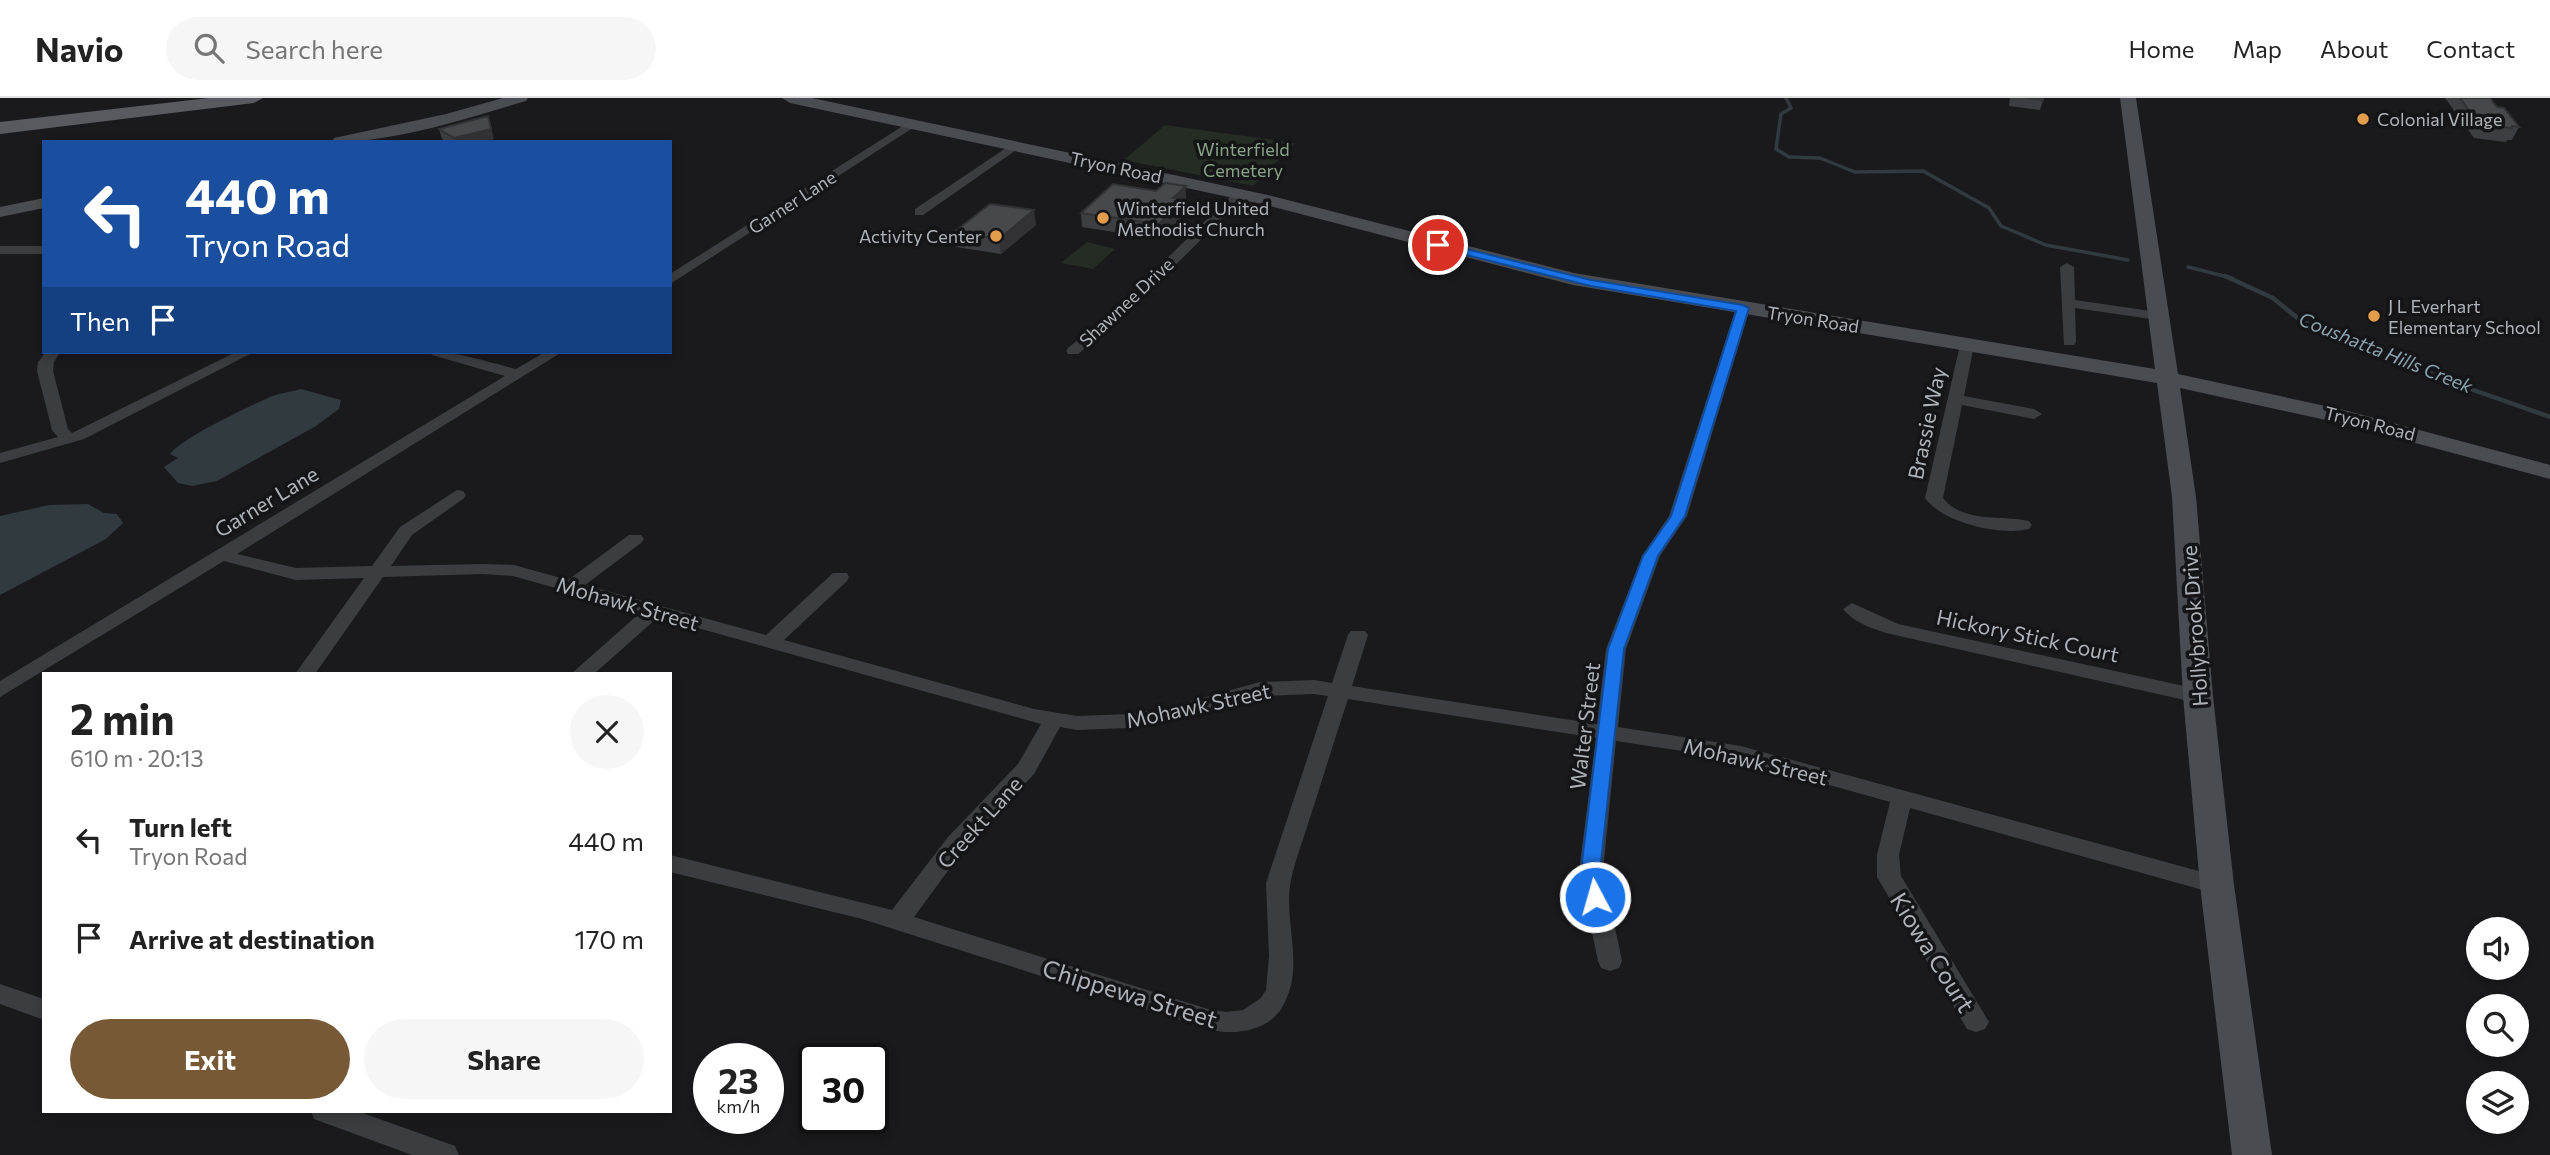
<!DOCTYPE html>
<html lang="en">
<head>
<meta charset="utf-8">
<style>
	body { margin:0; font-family:Commissioner,sans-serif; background:#f6f6f6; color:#222; height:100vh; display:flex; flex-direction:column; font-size:26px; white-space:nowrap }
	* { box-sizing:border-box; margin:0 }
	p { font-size:23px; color:#767676 }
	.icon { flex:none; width:38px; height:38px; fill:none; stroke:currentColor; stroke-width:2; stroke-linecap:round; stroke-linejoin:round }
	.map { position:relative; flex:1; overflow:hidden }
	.sheet { position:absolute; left:42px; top:574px; width:630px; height:441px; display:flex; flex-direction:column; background:#fff; border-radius:0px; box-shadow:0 4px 10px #0003 }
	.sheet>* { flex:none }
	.guide { position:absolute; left:42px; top:42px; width:630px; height:214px; border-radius:0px; box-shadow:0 4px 10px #0003; background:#1a4fa0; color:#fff; overflow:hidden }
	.tools { position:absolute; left:2466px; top:819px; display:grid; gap:14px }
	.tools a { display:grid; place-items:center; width:63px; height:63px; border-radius:50%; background:#fff; box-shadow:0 4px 10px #0003; font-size:35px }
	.speed { position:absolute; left:693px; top:945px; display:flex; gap:14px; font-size:35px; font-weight:700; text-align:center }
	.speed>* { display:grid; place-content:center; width:91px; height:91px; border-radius:50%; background:#fff; box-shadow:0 4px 10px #0003; line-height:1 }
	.speed small { font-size:18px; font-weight:400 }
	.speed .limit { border:4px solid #111; border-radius:10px; background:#fff; color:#111 }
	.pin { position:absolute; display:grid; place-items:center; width:60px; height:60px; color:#fff; margin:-30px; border:4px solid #fff; border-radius:50%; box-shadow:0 2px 7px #0007 }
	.me { position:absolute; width:77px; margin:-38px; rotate:354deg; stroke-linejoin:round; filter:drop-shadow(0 0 5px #0008) }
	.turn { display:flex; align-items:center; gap:24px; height:147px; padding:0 28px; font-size:32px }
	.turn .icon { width:91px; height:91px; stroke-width:2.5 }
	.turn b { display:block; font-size:49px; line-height:60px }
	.then { display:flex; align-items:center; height:66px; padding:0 28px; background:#0003; gap:14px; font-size:26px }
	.round { display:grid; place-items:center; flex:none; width:74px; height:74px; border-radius:37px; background:#f6f6f6 }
	.summary { display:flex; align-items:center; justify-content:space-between; height:119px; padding:0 28px }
	h1 { font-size:42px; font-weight:700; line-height:52px }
	.primary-button { display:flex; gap:14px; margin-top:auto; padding:14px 28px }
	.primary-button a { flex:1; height:80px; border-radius:42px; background:#785935; color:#fff; font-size:28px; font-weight:700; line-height:80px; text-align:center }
	.primary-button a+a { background:#f6f6f6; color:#222 }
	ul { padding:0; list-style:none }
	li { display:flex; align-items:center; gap:21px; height:98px; padding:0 28px }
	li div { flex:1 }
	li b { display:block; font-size:26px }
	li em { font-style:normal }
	header { display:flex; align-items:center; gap:42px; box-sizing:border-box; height:98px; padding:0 35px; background:#fff; border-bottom:2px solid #e0e0e0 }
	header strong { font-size:33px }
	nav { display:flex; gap:38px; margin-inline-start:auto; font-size:24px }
	.search { width:490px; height:63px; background:#f6f6f6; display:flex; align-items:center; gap:18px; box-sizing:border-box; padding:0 24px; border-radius:38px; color:#767676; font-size:26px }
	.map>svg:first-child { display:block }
	.green { fill:#242c24 }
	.water { fill:#313a3f }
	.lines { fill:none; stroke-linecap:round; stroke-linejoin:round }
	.stream-far1 { stroke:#313a3f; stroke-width:3.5 }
	.stream { stroke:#313a3f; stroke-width:4.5 }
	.street { fill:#3b3d40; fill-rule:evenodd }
	.secondary { fill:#494c50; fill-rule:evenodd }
	.primary { fill:#585a5f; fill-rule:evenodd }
	.wall { fill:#3d3e41 }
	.shaded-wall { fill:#323235 }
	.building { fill:#47484c; stroke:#323235; stroke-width:2 }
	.route { fill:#1a73e8; stroke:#114b97; stroke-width:2 }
	.poi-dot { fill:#e19d4c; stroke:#151517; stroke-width:2.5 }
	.labels { text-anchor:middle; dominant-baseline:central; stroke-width:7; stroke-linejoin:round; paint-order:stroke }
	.far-poi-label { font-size:18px; fill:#aeb3ba; stroke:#151517; text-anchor:start }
	.far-park-label { font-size:18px; fill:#88a387; stroke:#151517 }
	.far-street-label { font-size:18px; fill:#aeb3ba; stroke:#151517 }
	.far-water-label { font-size:19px; font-style:italic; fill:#88a3b1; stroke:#151517 }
	.street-label { font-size:21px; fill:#aeb3ba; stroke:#151517 }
	.near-street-label { font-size:24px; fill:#aeb3ba; stroke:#151517 }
</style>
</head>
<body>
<header>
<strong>Navio</strong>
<div class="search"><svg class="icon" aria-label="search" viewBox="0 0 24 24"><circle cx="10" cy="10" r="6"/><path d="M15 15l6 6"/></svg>Search here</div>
<nav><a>Home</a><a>Map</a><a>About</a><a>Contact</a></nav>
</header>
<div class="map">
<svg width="2550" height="1057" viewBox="0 0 2550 1057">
	<rect width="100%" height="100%" fill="#1a1a1c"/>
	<!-- green -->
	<path class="green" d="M1165,27L1295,45L1253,88L1124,62Z
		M1087,144L1115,151L1093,171L1061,165Z"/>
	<!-- water -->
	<path class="water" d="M301,291L341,302L339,311L316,328L217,383L192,388L178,385L164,369L178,360L170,356C183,339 248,309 270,299C279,295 291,294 301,291Z
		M88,406L104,415L117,416L123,425L106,441L0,497V418L49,407Z"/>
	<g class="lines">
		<!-- stream-far1 -->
		<path class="stream-far1" d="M1786,0L1791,10L1781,16L1776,51L1789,59L1820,60L1855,74L1923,73L1989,110L2001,128L2046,147L2128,162
			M2188,169L2232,180"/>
		<!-- stream -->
		<path class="stream" d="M2225,178L2273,200L2301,223L2462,288L2550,319"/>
		<!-- street -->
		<path class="street" d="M909,24L919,26L670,186V176Z
			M1012,46L1022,48L923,117H915V111Z
			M1240,92L1244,93V99L1121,221L1078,256H1068L1066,253L1068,250L1111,215L1236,93Z
			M0,148H44V156H0Z
			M2067,165L2074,169L2075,202L2158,214L2165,218L2158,222L2075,210L2076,244L2074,247H2064L2060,169Z
			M1743,206L1750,210L1687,418L1660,458L1626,551L1618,629L1741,648L2217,778L2225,781L2229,787L2225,793L2217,796L1910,710L1899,757L1901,778L1989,924L1985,931L1976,934L1967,931L1877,779V757L1890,704L1741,662L1616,643L1603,773L1622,863L1619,870L1610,873L1601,870L1598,863L1579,773L1596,640L1348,601C1334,643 1321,686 1307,729C1300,752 1289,777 1289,801C1289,840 1303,876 1281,911C1266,934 1232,938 1208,931L862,821L670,774V757L892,812L948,739L1018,666L1041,626L658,519L594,576H571L641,514L513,478L483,476L383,479L315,576H295L364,480L296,482L224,463L0,599V583L505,278L432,257L430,254C460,254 487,264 516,271L545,254H562L237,456L296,470L372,468L400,429L457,392L463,393L466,397L463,401L412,437L391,468L483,466L514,467L568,482L629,437H641L644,441L641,445L585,487L766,537L833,475H847L849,479L847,483L784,542L1034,611L1077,618L1128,616L1170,609L1260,584L1314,582L1332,585L1348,537L1351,533H1365L1368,537L1352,588L1597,626L1606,551L1642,458L1669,418L1736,210ZM1314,596L1328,598L1266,785L1269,858L1266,892L1261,900L1243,912L1226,914L1208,911L914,819L964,751L1034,676L1060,629L1077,632L1128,630L1170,623L1260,598Z
			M1967,243L1974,247L1964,298L2034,311L2042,316L2034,321L1962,307L1943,400C1962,425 2002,417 2029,423L2032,427L2029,431C2000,438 1943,425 1925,400L1960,247Z
			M46,254H60L54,264L53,273L68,331L72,335L236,254H254L84,341L0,365V355L58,339L52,332L37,273L38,264Z
			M1852,505L1898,526L2198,591L2205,593L2208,598L2205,603L2198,605L1886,535C1871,530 1853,524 1843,511Z
			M0,886L44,901V922L0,906Z
			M311,1013H357L455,1048L459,1057H412L314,1021Z"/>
		<!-- secondary -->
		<path class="secondary" d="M503,0H528L526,3C463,21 397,44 332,44L334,40L446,16Z
			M782,0H812L1268,97L1574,175L2155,271L2120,0H2136L2178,276L2344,312L2550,367V381L2340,325L2180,290L2196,399L2213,598L2234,787L2272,1057H2232L2200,787L2183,598L2172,399L2157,285L1573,187L1266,107L790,5Z
			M44,100V110L0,119V109Z"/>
		<!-- primary -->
		<path class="primary" d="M209,0H263L254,5L0,36V24Z"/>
	</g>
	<!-- wall -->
	<path class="wall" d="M2010,0H2043V2L2040,12L2009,8Z
		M2445,0H2490L2497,9L2519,29L2512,42H2507L2506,44L2474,40Z
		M439,31L494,41L483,44H446L442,41Z
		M1186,102L1184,104L1185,116L1160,141L1082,129L1081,115Z
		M1036,127L1001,156L956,149L954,134Z"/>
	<!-- shaded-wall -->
	<path class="shaded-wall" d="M488,18L494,41L483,44H455L454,40Z
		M1186,88V102L1184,104L1185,116L1160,141L1159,126L1173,100Z
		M1034,112L1036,127L1001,156L999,141Z"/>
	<!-- building -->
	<path class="building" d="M2027,0H2043V2Z
		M2460,0H2490L2497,9L2504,10L2519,29L2512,28V30L2480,27Z
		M488,18L491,31L454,40L439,31Z
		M1165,85L1186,88L1173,100L1184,101L1159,126L1081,115L1113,86L1156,93Z
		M990,106L1034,112L999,141L954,134Z"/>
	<!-- route -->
	<path class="route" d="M1438,144L1591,182L1743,207L1749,210L1685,418L1658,458L1624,551L1601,764L1605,799L1602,804L1595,806L1588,804L1582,764L1608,551L1643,458L1671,418L1736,213L1591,188L1434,149V145Z"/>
	<!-- markers -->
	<g class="poi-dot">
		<circle cx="2363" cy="21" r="7"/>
		<circle cx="1103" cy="120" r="7"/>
		<circle cx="996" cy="138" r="7"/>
		<circle cx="2374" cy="218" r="7"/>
	</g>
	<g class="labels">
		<!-- far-poi labels -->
		<g class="far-poi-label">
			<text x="2377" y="21">Colonial Village</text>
			<text x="1117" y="110">Winterfield United<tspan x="1117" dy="21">Methodist Church</tspan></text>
			<text x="982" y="138" text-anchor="end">Activity Center</text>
			<text x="2388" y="208">J L Everhart<tspan x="2388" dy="21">Elementary School</tspan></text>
		</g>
		<!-- far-park labels -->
		<g class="far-park-label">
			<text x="1243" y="51">Winterfield<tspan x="1243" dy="21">Cemetery</tspan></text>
		</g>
		<!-- far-street labels -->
		<g class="far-street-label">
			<text transform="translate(1116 69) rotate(12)">Tryon Road</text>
			<text transform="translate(792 104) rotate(-33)">Garner Lane</text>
			<text transform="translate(1126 204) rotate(-43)">Shawnee Drive</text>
			<text transform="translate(1813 221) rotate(9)">Tryon Road</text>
			<text transform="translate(2370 325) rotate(14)">Tryon Road</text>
		</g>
		<!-- far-water labels -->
		<g class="far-water-label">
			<text transform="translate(2386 254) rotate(22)">Coushatta Hills Creek</text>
		</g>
		<!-- street labels -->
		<g class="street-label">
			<text transform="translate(1926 325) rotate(-78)">Brassie Way</text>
			<text transform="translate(266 403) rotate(-31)">Garner Lane</text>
			<text transform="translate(628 505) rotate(16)">Mohawk Street</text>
			<text transform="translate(2194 528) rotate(-94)">Hollybrook Drive</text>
			<text transform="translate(2028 537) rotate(12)">Hickory Stick Court</text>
			<text transform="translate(1198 607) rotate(-12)">Mohawk Street</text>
			<text transform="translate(1584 628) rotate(-83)">Walter Street</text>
			<text transform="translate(1756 663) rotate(13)">Mohawk Street</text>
			<text transform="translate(979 724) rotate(-48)">Creekt Lane</text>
		</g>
		<!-- near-street labels -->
		<g class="near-street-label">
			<text transform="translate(1933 854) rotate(58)">Kiowa Court</text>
			<text transform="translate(1130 895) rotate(17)">Chippewa Street</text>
		</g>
	</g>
</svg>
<div class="tools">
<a><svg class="icon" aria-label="sound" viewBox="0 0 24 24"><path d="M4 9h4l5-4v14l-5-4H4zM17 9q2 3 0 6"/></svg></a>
<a><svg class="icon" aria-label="search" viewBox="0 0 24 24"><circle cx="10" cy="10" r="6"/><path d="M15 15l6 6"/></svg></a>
<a><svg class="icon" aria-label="layers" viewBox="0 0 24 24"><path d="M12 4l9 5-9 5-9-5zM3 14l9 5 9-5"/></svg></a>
</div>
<div class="speed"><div>23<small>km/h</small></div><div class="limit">30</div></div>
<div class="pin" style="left:1438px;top:147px;background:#d93025"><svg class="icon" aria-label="arrive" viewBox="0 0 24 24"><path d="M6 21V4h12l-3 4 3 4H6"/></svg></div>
<svg class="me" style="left:1595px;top:799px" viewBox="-20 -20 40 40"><circle r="17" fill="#1a73e8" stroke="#fff" stroke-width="3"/><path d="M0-11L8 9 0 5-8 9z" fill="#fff"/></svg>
<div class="guide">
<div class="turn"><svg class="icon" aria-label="left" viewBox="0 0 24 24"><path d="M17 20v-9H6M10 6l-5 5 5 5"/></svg><div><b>440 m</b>Tryon Road</div></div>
<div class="then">Then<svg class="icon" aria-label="arrive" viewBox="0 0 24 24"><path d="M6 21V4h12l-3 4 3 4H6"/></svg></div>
</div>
<section class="sheet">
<div class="summary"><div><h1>2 min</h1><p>610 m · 20:13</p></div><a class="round"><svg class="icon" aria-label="close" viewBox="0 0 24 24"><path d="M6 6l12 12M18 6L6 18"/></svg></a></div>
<ul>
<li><svg class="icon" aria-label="left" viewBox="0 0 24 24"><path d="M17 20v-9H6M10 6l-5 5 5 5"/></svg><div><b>Turn left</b><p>Tryon Road</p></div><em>440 m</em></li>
<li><svg class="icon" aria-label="arrive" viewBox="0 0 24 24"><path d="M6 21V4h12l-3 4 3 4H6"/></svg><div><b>Arrive at destination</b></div><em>170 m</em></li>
</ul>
<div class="primary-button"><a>Exit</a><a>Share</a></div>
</section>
</div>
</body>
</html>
